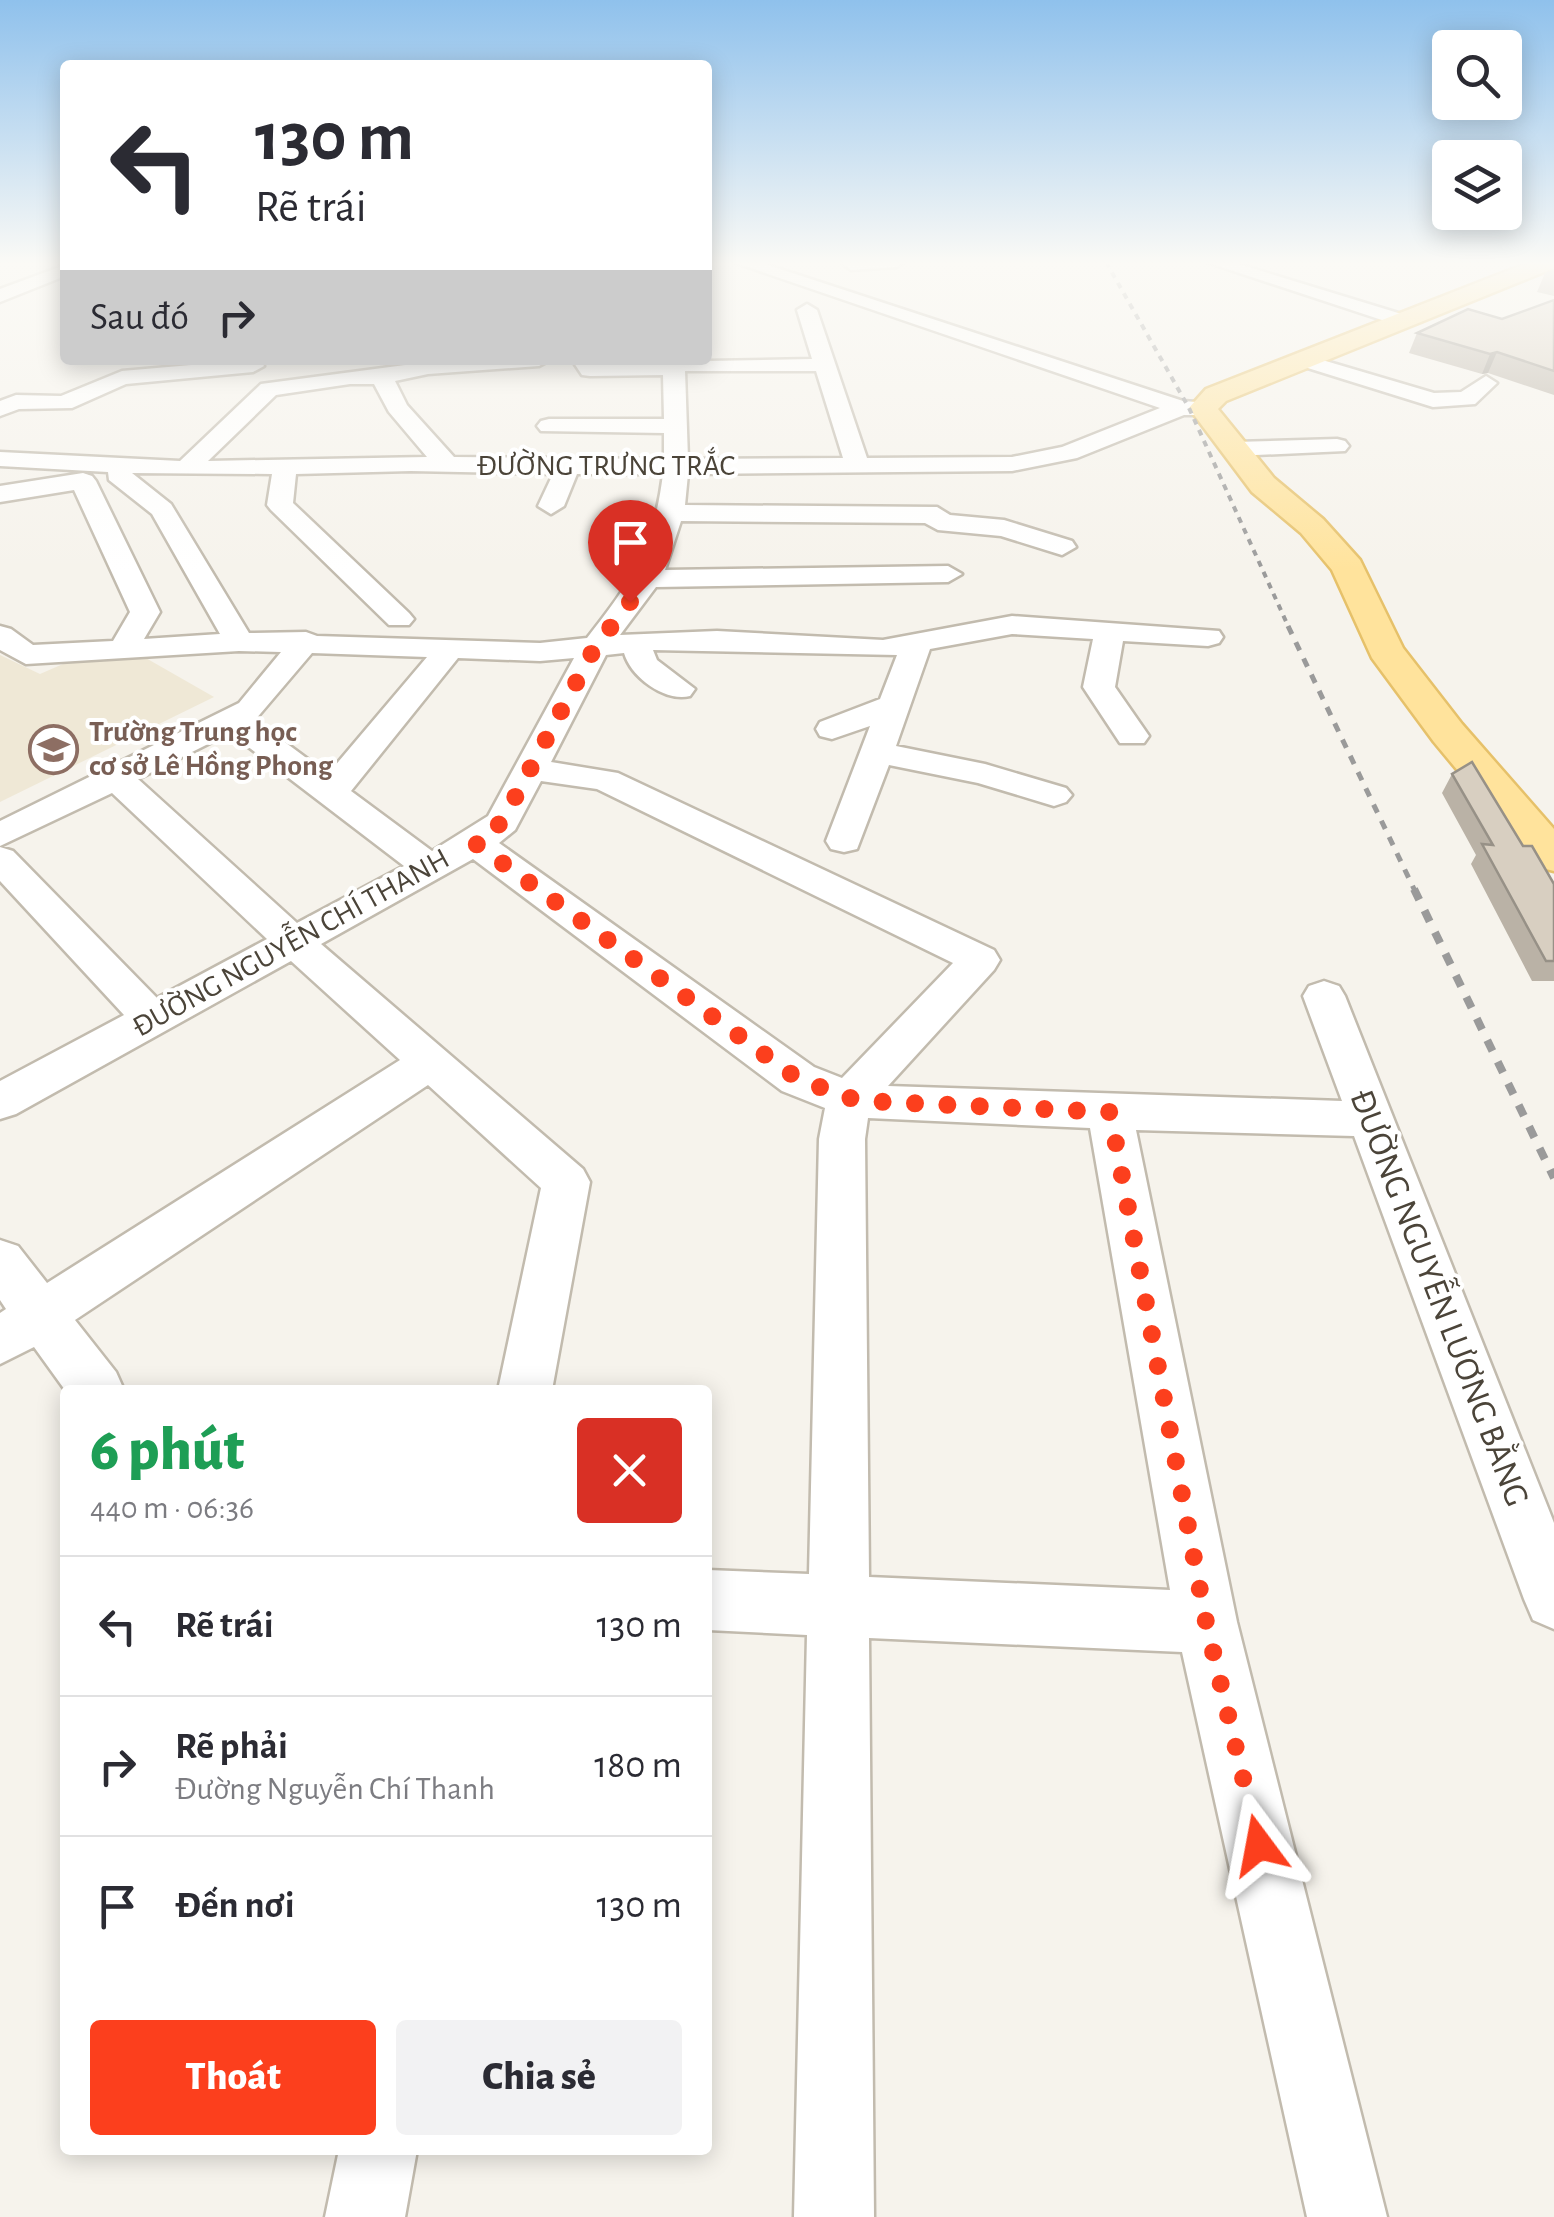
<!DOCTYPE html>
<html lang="vi">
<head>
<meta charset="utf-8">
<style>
	body { margin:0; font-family:"Alegreya Sans",sans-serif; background:#f2f2f3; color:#2b2b33; height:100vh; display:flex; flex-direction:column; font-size:38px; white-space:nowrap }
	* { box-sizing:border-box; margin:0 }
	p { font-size:32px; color:#7c7c81 }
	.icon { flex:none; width:55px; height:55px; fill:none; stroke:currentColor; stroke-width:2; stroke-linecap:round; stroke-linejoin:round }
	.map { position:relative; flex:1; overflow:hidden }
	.side { position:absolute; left:60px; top:1385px; width:652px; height:770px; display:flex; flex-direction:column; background:#fff; border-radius:10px; box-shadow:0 5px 25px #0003 }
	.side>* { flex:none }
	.banner { position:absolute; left:60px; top:60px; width:652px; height:305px; border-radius:10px; box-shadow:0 5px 25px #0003; background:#fff; color:#2b2b33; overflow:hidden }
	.buttons { position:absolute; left:1432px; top:30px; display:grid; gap:20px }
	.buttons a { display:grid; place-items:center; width:90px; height:90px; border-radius:10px; background:#fff; box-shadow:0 5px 25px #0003; font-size:50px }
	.pin { position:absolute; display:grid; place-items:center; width:85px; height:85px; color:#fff; margin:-102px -42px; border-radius:50% 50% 50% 0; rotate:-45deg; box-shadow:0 0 10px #0007 }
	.pin .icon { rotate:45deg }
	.me { position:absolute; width:110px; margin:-55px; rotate:347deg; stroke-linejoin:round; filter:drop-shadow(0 0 8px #0008) }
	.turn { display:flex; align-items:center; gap:35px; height:210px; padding:0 30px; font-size:45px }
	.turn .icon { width:130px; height:130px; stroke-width:2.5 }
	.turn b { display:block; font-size:70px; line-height:85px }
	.then { display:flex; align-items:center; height:95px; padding:0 30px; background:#0003; gap:20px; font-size:38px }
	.round { display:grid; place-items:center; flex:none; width:105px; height:105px; border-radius:10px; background:#f2f2f3 }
	.headline { display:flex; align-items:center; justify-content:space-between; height:170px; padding:0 30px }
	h1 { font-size:60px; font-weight:800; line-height:75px; color:#1e9e55 }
	.action { display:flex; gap:20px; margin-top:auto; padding:20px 30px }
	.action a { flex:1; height:115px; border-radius:10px; background:#fc3f1d; color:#fff; font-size:40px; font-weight:800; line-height:115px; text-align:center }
	.action a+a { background:#f2f2f3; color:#2b2b33 }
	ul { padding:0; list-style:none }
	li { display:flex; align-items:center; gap:30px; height:140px; padding:0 30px; border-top:2px solid #e1e1e2 }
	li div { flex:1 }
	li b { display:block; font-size:38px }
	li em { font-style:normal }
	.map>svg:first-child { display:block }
	.education { fill:#efe8d6 }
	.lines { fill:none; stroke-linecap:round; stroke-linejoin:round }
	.minor-casing { stroke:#c2bbae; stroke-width:5 }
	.major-casing { stroke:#e6c16a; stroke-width:5 }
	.minor { fill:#fff; fill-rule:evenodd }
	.major { fill:#ffe39c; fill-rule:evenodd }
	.rail-far2 { stroke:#9a9a9a; stroke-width:4; stroke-dasharray:6 6; stroke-linecap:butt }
	.rail-far1 { stroke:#9a9a9a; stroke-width:5; stroke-dasharray:9 9; stroke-linecap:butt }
	.rail { stroke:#9a9a9a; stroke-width:8; stroke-dasharray:12 12; stroke-linecap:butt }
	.wall { fill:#bab2a6 }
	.shaded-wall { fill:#979187 }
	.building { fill:#d8cfc1; stroke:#979187; stroke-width:2.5 }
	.route { stroke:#fc3f1d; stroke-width:18; stroke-dasharray:0 32.4 }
	.labels { text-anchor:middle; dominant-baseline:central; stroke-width:8; stroke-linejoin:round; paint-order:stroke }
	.far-street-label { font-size:30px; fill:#4b4439; stroke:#fff }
	.far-education-label { font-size:30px; font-weight:bold; fill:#785e54; stroke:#fff; text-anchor:start }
	.street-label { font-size:35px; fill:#4b4439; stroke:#fff }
</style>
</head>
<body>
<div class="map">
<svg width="1554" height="2217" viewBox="0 0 1554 2217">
	<rect width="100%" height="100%" fill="#f6f3ec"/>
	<!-- education -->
	<path class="education" d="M116,641L214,697L0,802V655L40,674Z"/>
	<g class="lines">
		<defs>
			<path id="minor" d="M733,262H759L1183,401L1211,403L1214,408L1203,415H1184L1077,458L1012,471L688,474L685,505L937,507L950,515L1004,520L1072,541L1076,547L1062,555L1001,536L938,530L925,523L681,521L665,570L948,566L962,574L948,582L656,587L620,635L717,631L883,640L1012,616L1219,631L1223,637L1219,643L1208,646L1123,641L1115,687L1149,736L1144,743H1120L1083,687L1093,639L1012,634L930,649L896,746L985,764L1066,788L1072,795L1066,802L1054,806L978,783L889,765L857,849L844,852L831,849L826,841L870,726L832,739L820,736L816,729L820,722L880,699L897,655L653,650L657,660L695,689L690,696C664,702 631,677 624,653L606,655L551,762L618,773L994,950L1000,960L994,970L888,1086L1342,1101L1303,996L1309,986L1324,981L1339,986L1345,996L1554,1523V1629L1533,1620L1524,1599L1354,1136L1136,1130L1237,1622L1387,2217H1307L1182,1652L869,1638L874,2217H794L807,1635L708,1630V1570L809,1574L819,1139L825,1108L782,1091L473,859L321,944L583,1169L590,1182L552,1390H498L541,1188L428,1085L75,1320L116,1372L124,1390H65L34,1347L0,1364V1313L6,1309L0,1300V1240L18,1246L47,1283L400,1060L291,961L16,1114L0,1119V1081L124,1015L0,881V847L13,851L157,998L267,939L112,793L0,846V821L239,703L281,652L239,651L26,664L0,650V626L11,629L33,645L113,641L130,612L74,490L0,502V486L83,473L92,476L96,481L160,612L144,639L220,634L152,514L109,480L108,472L0,466V452L180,461L261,384L428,362L550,360L539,366L428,374L395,381L407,405L454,457L664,459V433L541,431L537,426L541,421L549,419H664L663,375L590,376L582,375L572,360H594L596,363L812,359L797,310L807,304L817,310L867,458L1012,457L1062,447L1160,408ZM685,371H816L843,458L688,459ZM350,384H374L389,412L427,457L208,461L276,395ZM411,471L553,474L538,506L551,514L564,506L577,474H663C653,551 633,579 587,638L540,643L317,636L306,632L249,633L171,504L132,473L272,474L267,505L271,510L389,625H409L414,619L409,613L293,503L296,474ZM312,653L427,657L328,774L255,720ZM458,658L540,661L574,658L488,816L432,851L351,791ZM230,733L404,866L297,923L138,779ZM541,781L597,789L953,963L842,1078L814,1067L499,843L515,830ZM868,1118L1090,1128L1170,1590L869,1577L865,1139Z
				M841,262H905L896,267L851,270Z
				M1206,262H1232L1408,316L1411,320L1408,324H1394Z
				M65,265V276L0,302V289Z
				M1302,354L1434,393L1461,392L1486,376L1497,383L1475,404L1433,407L1295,364L1291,360L1295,356Z
				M249,360L261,361L264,366L253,372L126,384L72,408L19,409L0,416V401L16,395L61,396L122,371Z
				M1337,439L1345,441L1349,446L1345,451L1234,456L1222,449L1234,442Z
				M339,2150H417L405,2217H325Z"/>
			<path id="major" d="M1530,262H1554V268L1226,401L1218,409L1274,478L1323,519L1360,560L1403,648L1462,724L1554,829V871L1538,867L1434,742L1372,658L1332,570L1301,533L1252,492L1189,408L1206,389Z"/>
		</defs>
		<!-- minor casing -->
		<use href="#minor" class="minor-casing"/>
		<!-- major casing -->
		<use href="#major" class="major-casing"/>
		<!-- minor -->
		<use href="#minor" class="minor"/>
		<!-- major -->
		<use href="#major" class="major"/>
		<!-- rail-far2 -->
		<path class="rail-far2" d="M1106,262L1189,408L1289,628"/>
		<!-- rail-far1 -->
		<path class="rail-far1" d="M1288,626L1415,891"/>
		<!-- rail -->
		<path class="rail" d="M1414,889L1554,1178"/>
	</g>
	<!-- wall -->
	<path class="wall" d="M1554,269V296L1537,292L1545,273Z
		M1554,300V395L1488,373L1482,374L1409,353L1417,333L1502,319Z
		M1452,774L1554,884V981H1532L1471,864L1476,855L1442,793Z"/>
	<!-- shaded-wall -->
	<path class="shaded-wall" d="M1497,352L1488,373L1482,374L1490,354Z"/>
	<!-- building -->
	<path class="building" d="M1554,300V371L1497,352L1490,354L1417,333L1468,309L1502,319Z
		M1472,762L1523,846H1532L1554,884V961H1546L1482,844L1493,845L1452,774Z"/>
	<!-- sky -->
	<linearGradient id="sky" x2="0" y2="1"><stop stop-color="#8fc1ec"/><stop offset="0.46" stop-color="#fbfaf6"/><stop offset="1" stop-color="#fbfaf6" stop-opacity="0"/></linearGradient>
	<rect width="1554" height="572" fill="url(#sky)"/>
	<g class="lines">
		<!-- route -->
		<path class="route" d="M630,602L594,649L502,822L475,843L798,1079L850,1098L884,1102L1110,1112L1206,1622L1259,1845"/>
	</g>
	<!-- icons -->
	<defs>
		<symbol id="school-ring" viewBox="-11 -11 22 22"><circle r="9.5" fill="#fff" stroke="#8d6e63" stroke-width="1.5"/><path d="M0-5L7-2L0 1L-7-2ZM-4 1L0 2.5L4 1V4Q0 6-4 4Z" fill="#8d6e63"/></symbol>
	</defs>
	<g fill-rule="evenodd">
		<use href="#school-ring" x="26" y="722" width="55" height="55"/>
	</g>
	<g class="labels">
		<!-- far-street labels -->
		<g class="far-street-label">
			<text x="606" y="466">ĐƯỜNG TRƯNG TRẮC</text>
			<text transform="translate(291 943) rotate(-29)">ĐƯỜNG NGUYỄN CHÍ THANH</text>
		</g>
		<!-- far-education labels -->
		<g class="far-education-label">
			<text x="89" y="732">Trường Trung học<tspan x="89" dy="34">cơ sở Lê Hồng Phong</tspan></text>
		</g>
		<!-- street labels -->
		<g class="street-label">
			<text transform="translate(1439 1298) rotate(69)">ĐƯỜNG NGUYỄN LƯƠNG BẰNG</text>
		</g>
	</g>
</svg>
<div class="buttons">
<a><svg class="icon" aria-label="search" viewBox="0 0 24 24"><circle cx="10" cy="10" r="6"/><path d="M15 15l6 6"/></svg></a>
<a><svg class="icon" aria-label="layers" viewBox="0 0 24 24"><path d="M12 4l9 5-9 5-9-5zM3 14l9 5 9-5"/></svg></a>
</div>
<div class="pin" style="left:630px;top:602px;background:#d93025"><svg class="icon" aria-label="arrive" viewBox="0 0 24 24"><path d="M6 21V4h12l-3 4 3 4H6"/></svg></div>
<svg class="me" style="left:1259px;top:1845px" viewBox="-20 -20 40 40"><path d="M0-17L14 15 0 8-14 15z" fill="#fc3f1d" stroke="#fff" stroke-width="4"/></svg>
<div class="banner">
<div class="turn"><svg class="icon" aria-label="left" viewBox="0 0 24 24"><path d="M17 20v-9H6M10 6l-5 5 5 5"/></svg><div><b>130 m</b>Rẽ trái</div></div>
<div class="then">Sau đó<svg class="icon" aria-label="right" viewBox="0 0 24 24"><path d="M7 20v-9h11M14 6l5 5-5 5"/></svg></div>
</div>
<section class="side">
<div class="headline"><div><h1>6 phút</h1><p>440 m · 06:36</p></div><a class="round" style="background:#d93025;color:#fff"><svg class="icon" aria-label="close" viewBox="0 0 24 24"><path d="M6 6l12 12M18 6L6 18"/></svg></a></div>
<ul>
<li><svg class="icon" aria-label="left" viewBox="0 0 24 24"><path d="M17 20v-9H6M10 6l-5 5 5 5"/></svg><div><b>Rẽ trái</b></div><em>130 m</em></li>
<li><svg class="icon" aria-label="right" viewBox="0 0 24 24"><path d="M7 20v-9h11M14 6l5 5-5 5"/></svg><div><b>Rẽ phải</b><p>Đường Nguyễn Chí Thanh</p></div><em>180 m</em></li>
<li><svg class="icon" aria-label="arrive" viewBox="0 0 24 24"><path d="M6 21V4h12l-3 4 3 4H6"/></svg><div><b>Đến nơi</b></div><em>130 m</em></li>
</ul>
<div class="action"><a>Thoát</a><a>Chia sẻ</a></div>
</section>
</div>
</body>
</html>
